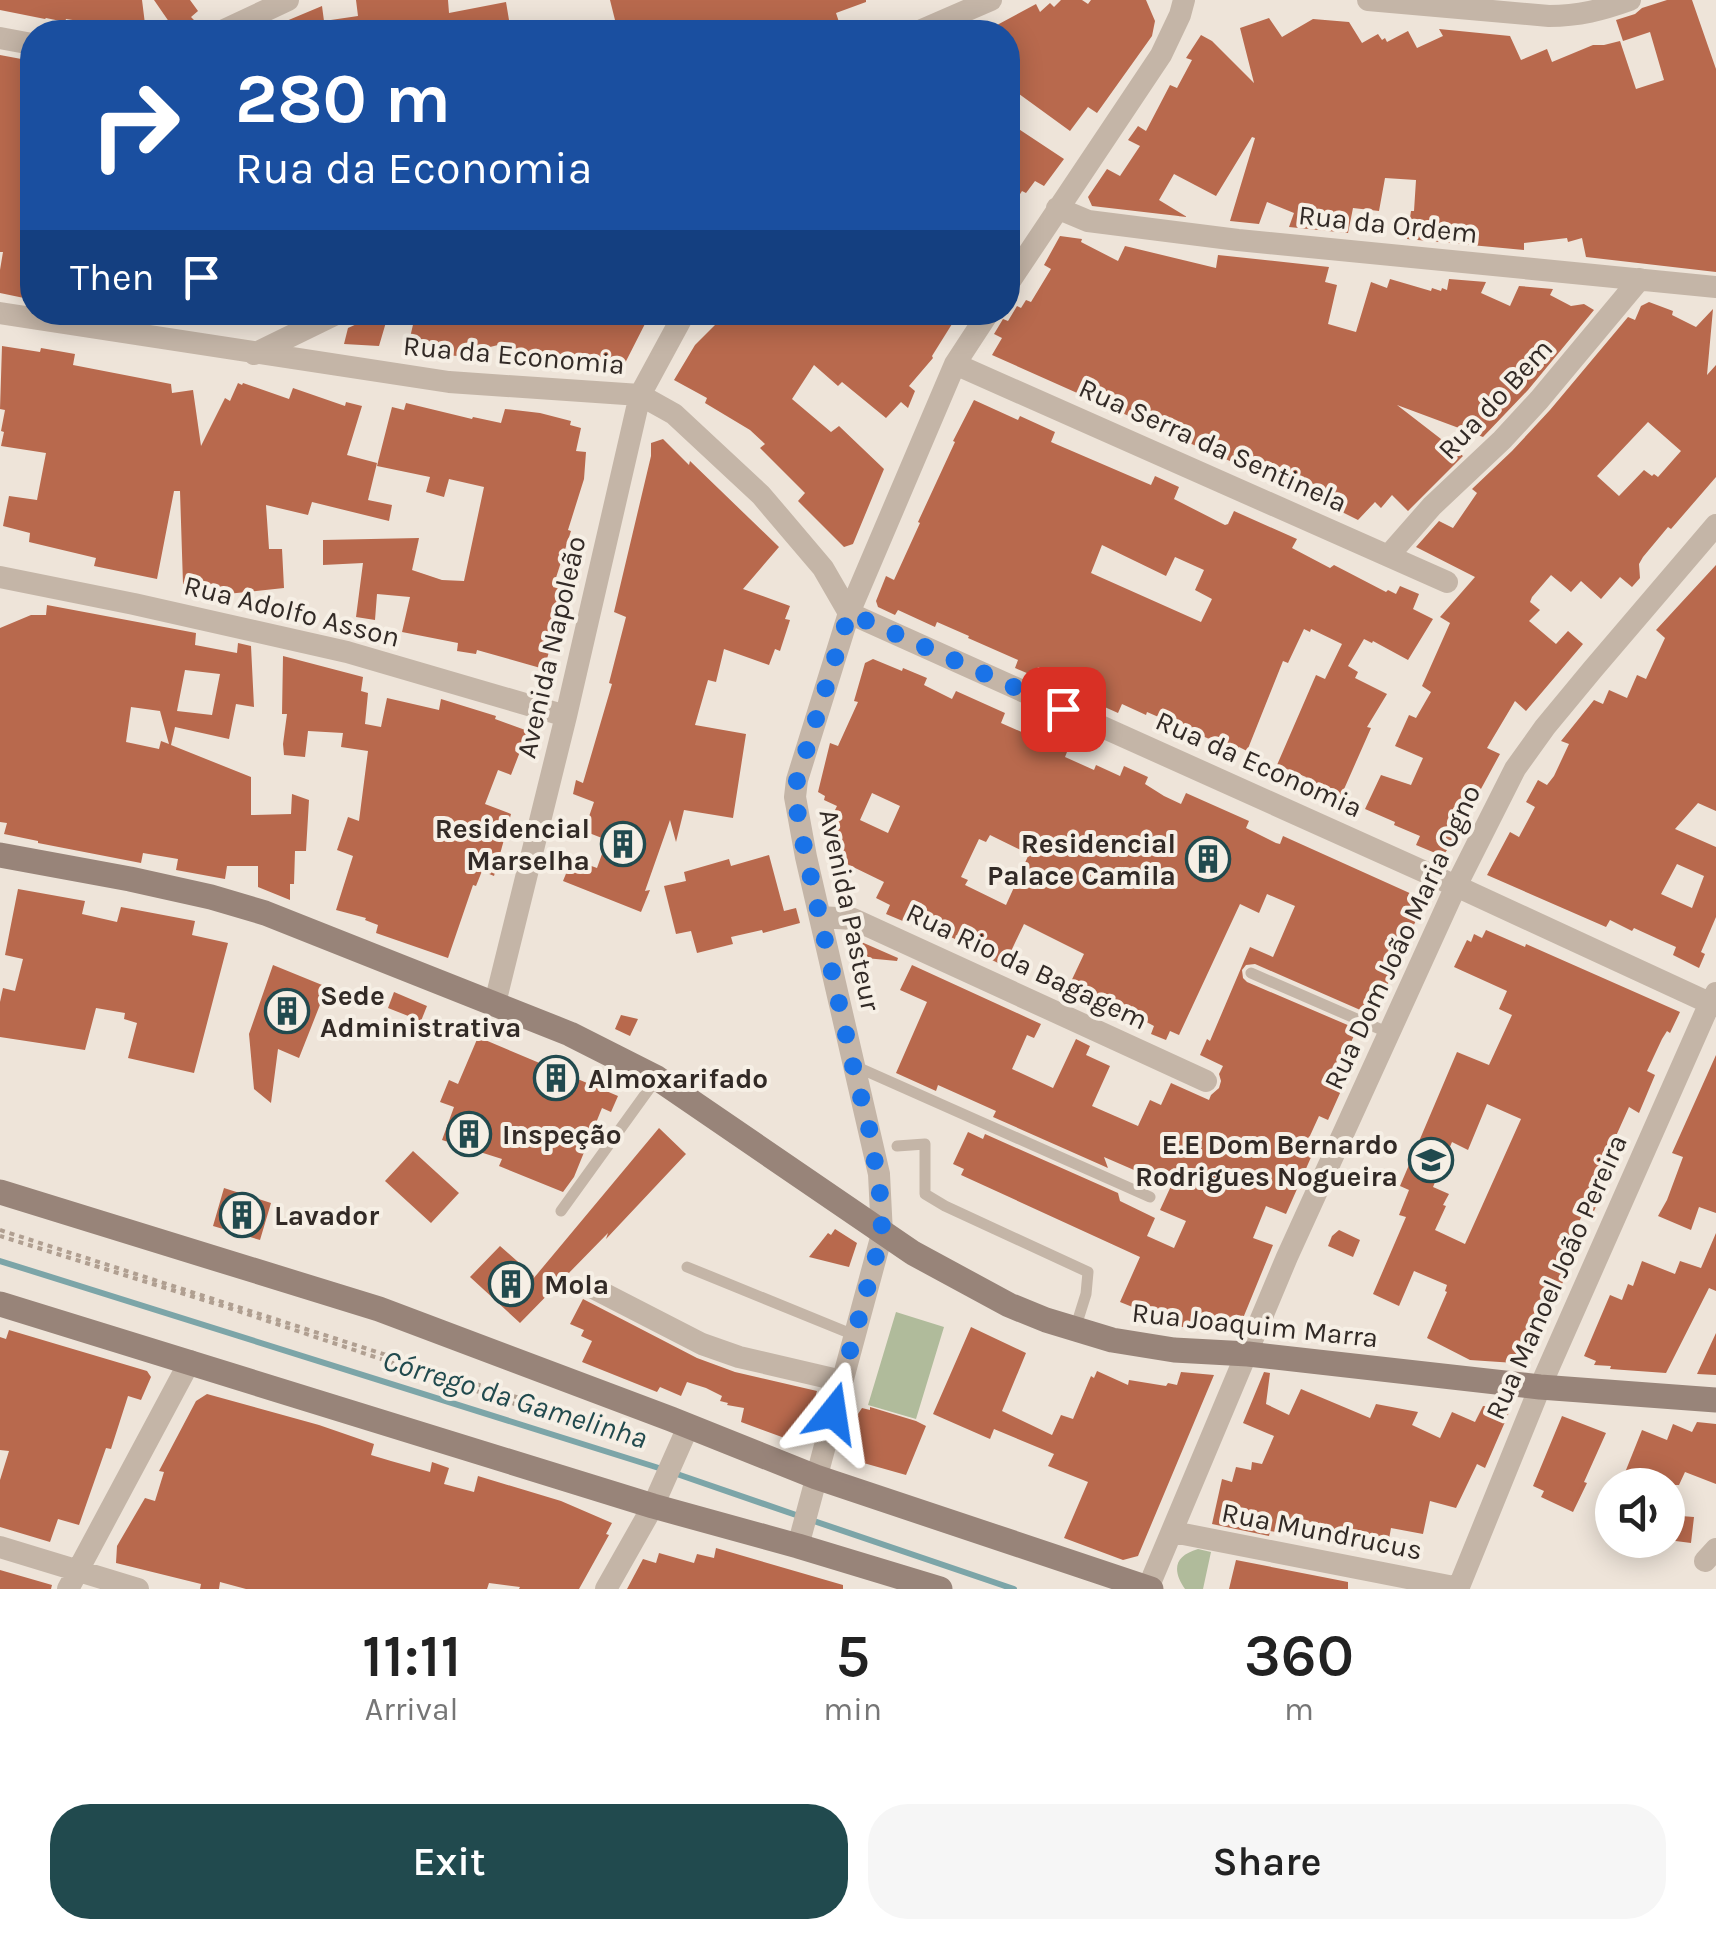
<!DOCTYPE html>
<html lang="en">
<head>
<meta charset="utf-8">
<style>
	body { margin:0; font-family:Karla,sans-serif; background:#f6f6f6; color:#222; height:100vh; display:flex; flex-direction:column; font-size:38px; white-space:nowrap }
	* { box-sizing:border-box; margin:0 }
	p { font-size:32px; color:#767676 }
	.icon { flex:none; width:55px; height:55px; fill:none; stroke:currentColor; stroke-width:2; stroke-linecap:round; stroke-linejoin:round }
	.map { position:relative; height:1589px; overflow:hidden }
	.drawer { display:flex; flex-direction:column; background:#fff; flex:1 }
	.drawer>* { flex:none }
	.top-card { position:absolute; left:20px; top:20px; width:1000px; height:305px; border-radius:40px; box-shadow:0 5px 25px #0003; background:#1a4fa0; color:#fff; overflow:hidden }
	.buttons { position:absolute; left:1595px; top:1468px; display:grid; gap:20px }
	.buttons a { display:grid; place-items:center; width:90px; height:90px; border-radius:50%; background:#fff; box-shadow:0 5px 25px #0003; font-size:50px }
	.pin { position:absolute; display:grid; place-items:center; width:85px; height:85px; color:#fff; margin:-42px; border-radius:20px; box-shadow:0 5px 15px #0006 }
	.me { position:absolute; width:110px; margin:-55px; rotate:15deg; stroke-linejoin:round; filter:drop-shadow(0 0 8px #0008) }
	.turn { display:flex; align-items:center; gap:35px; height:210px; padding:0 50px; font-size:45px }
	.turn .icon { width:130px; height:130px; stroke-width:2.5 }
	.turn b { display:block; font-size:70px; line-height:85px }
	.then { display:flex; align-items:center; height:95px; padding:0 50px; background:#0003; gap:20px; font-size:38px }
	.eta { display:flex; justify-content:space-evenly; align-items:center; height:170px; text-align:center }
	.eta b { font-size:60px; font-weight:600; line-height:70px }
	.primary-button { display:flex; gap:20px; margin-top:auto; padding:20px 50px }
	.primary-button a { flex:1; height:115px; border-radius:40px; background:#214a4e; color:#fff; font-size:40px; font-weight:600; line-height:115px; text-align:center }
	.primary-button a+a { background:#f6f6f6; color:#222 }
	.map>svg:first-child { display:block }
	.green { fill:#b0bb9b }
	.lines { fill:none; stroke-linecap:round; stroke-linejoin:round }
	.stream { stroke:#7ca5a8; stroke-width:6 }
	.building { fill:#b8694d; fill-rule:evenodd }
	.path { stroke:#b09f91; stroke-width:4; stroke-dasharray:5 5; stroke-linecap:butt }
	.lane { stroke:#c4b5a7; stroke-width:11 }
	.street { stroke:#c4b5a7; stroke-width:22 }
	.secondary { stroke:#988479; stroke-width:25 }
	.route { stroke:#1a73e8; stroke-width:18; stroke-dasharray:0 32.4 }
	.labels { text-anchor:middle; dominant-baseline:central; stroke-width:8; stroke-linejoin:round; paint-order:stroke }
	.street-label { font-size:28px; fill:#322a26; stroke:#f6efe5 }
	.poi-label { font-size:28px; font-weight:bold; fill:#322a26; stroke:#f6efe5; text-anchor:start }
	.water-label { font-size:30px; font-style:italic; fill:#214a4e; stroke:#f6efe5 }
</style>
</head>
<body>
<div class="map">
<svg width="1716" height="1589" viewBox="0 0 1716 1589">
	<rect width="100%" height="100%" fill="#eee4d9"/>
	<!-- green -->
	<path class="green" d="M896,1312L944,1327L916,1419L868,1405Z
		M1198,1549L1211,1552L1203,1589H1185C1172,1570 1174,1556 1198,1549Z"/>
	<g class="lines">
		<!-- stream -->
		<path class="stream" d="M0,1261L662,1469
			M674,1473L799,1516
			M811,1520L1014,1589"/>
	</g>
	<!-- building -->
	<path class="building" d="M0,0H142L146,32H129L128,29L99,28V24L66,19L65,22L46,18L45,19L0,10Z
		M154,0H190L198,11L191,17L194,20L174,29Z
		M356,0H448L449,13L506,2L511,32H474L473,26L428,32H260L322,6L324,21L358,16Z
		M610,0H866V2L836,13L839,22L804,32H618Z
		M1061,0H1082L1088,4L1091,0H1146L1155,21L1152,36L1097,113L1088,107L1070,131L1008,86V32H984L1036,4L1040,12L1050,3L1054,7Z
		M1667,0H1692L1716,69V272L1586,257L1582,238L1568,242L1567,238L1524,243V250L1407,239L1411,211H1414L1416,180L1385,178L1379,211L1353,208L1348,233L1289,227L1294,213L1267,202L1259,224L1230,221L1255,138L1252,137L1216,196L1174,174L1159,200L1187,217L1092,206L1088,197L1107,169L1120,176L1140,146L1128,140L1138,126L1146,131L1170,85L1177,88L1192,60L1186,58L1201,35L1212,41L1254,83L1240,28L1269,18L1282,37L1313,19L1349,22L1362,43L1378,34L1382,40L1385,38L1387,42L1408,31L1417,48L1443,36L1439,29L1510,36L1521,60L1547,49L1552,62L1593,45H1604L1620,41L1636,89L1664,80L1650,32L1623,41L1616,20L1635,14L1642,8Z
		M0,55L32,61V289L26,288L24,298L0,293V270L3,252H0Z
		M1008,122L1064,159L1044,186L1035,181L1026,193L1022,191L1008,213Z
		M1060,236L1082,239L1081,242L1118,261L1125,246L1216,268L1218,255L1329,267L1325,282L1337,285L1328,324L1356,332L1371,282L1387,288L1390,279L1431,291L1432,288L1441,291L1442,288L1447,290L1449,279L1486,282L1481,293L1510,306L1519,286L1553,289L1550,295L1571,306L1584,304L1594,310L1528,390L1483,437L1397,405L1463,456L1408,511L1392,495L1381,508L1375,502L1358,520L1322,502L992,355L1002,338L994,334L1003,319L1008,321L1017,306L1021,308L1026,300L1031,302L1051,269L1044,265Z
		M1649,302L1673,311L1672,315L1696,327L1713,309L1707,375L1716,365V477L1671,529L1668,527L1643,557L1639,564L1640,578L1632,587L1620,577L1601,599L1581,581L1571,592L1551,575L1532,597L1530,602L1540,610L1529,621L1556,644L1568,631L1583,644L1526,711L1515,701L1487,748L1500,754L1451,844L1445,853L1440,855L1416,845L1420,836L1394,825L1395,822L1365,809L1381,775L1411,785L1423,758L1395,746L1409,715L1416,718L1431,692L1422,686L1450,623L1440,617L1475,577L1416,547L1439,521L1453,528L1477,493L1472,489L1512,451L1550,410L1628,317L1635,320L1641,306ZM1648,422L1681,451L1658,477L1654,474L1652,476L1644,470L1619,496L1597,476Z
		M383,312H389L379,346L344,344L348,328Z
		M416,312H651L619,375L584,356L577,369L504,361L498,345L466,353L467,357L447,355L449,348L439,349L408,346Z
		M712,312H934L952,324L932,356L933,358L909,386L915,391L908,408L901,402L886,418L842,382L838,386L814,365L792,399L831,432L839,426L884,469L853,544L844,547L798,501L805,493L760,448L765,444L750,430L705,403L707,398L674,380L695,345L720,320Z
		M2,346L40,352L41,348L75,354L73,365L171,384L172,393L193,390L201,446L225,398L230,401L238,383L242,385L243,383L289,399L293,388L345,406L346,402L362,406L347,455L377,463L368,500L392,505L389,521L312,502L308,515L266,505L269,549H282L284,588L227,594L183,584L180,491H174L157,579L94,566L96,558L29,542L30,533L3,526L9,496L37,500L46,453L1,446L4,432L1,431L5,410L0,409Z
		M974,400L1018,420L1020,416L1055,432L1051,442L1151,485L1155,476L1179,487L1174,499L1225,525L1228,524L1234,511L1297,539L1292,548L1330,568L1334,565L1386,592L1388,590L1396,594L1400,586L1419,594L1413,609L1433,619L1408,660L1373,641L1372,643L1364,639L1348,666L1358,672L1355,678L1387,694L1367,727L1371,728L1341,796L1305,780L1306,777L1277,765L1316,675L1325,679L1342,644L1311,629L1310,632L1304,629L1288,663L1283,661L1247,751L1239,747L1237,751L1147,712L1146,715L1122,704L1118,713L1069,691L1073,682L1038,667L1034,676L1015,668L1018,660L968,638L969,636L937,622L935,627L898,610L895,615L878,607L876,601L886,576L894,580L920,523L918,522L955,442L953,441ZM1102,545L1166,576L1175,557L1204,570L1195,590L1212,599L1201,622L1091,573Z
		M406,403L472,419L473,417L501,423L505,409L540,413L571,421L570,425L581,428L576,451L586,452L584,479L568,530L571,531L553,587L567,591L558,629L556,628L544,669L477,650L476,654L457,651L458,643L402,632L410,597L377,594L375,620L356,617L363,563L323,565V540L419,538L412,570L442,580L464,581L484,487L449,479L444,497L426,492L430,477L377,466L392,407L404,410Z
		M663,439L689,465L690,461L779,547L743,589L790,606L785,619L790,620L780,651L775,649L769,665L724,649L716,682L708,680L695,725L746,734L733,818L684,810L676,842L670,820L645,891L650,890L641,912L563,881L572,859L597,868L607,840L584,831L594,802L573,794L576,780L583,783L612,684L609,683L626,617L614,612L651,456V443Z
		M1716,565V811L1698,803L1675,829L1716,847V917L1701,952L1705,954L1699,968L1673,955L1676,947L1658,939L1634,928L1632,931L1610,920L1606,927L1487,875L1510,832L1519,837L1535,807L1526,802L1538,780L1547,785L1554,776L1569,744L1561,741L1594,700L1603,704L1609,690L1627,698L1637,675L1646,679L1665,638L1656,630ZM1677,864L1704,876L1692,908L1661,894Z
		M47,605L196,633L195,645L237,653L238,643L251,646L254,707L236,704L229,739L175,727L171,745L251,777V815L291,814L292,794L309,800L306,851H295L294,884H290V900L258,887V866H227L225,879L176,870L178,859L143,853L141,863L38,843V841L4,834L7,823L0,822V628L31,615H46ZM185,670L220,674L212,715L177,711ZM131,707L160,711L169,744L161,741L159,749L126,742Z
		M283,656L363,677L361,691L368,693L365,724L381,727L387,698L439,710L441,699L496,716L495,719L528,731L511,775L498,770L485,804L511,814L494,876L482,871L476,886L473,885L448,958L376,933L378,925L365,920L366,918L336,910L353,856L337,850L348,817L359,821L368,751L341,747L343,733L308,731L305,757L284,755L283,744L287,714H282Z
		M873,659L902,671L903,668L927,678L924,685L952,699L956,691L1005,713L1001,723L1067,752L1065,757L1094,770L1096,765L1120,776L1124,766L1148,777L1145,784L1164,796L1181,804L1186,793L1249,821L1246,828L1276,843L1280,844L1283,836L1414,895L1410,905L1421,909L1405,945L1393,940L1381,967L1393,972L1374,1016L1255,964L1246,965L1242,970L1243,978L1247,982L1357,1029L1347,1051L1357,1055L1328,1120L1319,1116L1303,1151L1312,1155L1286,1214L1266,1206L1253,1238L1273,1245L1239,1328L1230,1333L1167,1325L1169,1320L1142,1307L1140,1310L1120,1302L1140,1257L961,1175L964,1169L953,1164L968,1132L983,1139L985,1134L1118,1193L1120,1201L1155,1218L1147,1236L1174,1248L1186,1221L1160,1210L1171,1186L1104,1157L1108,1168L993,1117L996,1111L938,1085L936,1091L896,1073L927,1002L900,990L912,965L1041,1024L1034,1038L1027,1035L1012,1069L1053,1088L1076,1039L1090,1046L1086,1055L1110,1066L1092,1106L1138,1126L1150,1100L1161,1105L1171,1083L1209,1100L1211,1095L1219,1088L1221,1081L1219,1074L1223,1066L1200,1055L1207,1039L1210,1041L1250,947L1273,957L1295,906L1267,894L1259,913L1240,904L1179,1035L1170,1031L1166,1040L1151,1034L1154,1026L1116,1006L1083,991L1081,997L1067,990L1084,954L1024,924L1004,966L984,956L986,950L956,935L955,939L940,932L943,927L914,914L910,924L886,914L890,905L876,898L884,882L849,865L835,856L839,843L830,837L839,814L834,812L837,806L824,800L825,796L818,792L830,743L838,746L858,702L854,701L865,663ZM872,793L900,806L888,833L860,820ZM990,835L1029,854L1006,905L965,885L968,880L961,877L979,839L986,842Z
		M769,855L784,911L796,908L800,923L763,933L762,930L731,937L733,944L697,953L691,931L676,934L664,886L686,881L684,872L729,859L731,866Z
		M18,889L85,901L82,914L117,922L121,907L195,921L192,935L228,943L194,1073L128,1058L137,1023L124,1019L125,1013L96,1008L85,1050L0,1037V1002L3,988L15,991L23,959L5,955Z
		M1486,930L1525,947L1526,944L1680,1012L1670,1033L1667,1031L1662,1039L1647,1071L1655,1075L1639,1113L1629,1107L1607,1156L1594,1188L1603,1192L1594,1211L1586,1207L1565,1252L1574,1256L1528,1364L1470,1360L1427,1338L1447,1292L1445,1291L1447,1285L1414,1271L1399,1306L1373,1294L1406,1217L1399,1215L1409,1190L1400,1186L1457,1052L1489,1065L1512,1015L1499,1009L1507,991L1454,967L1467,940L1471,942L1474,934L1482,938ZM1487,1104L1521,1119L1465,1244L1435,1230L1446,1206L1443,1205L1449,1194L1433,1187L1452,1142L1468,1150Z
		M850,937L898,958L897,961L855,957Z
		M273,965L327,987L299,1058L278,1049L271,1103L254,1089L249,1034Z
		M394,992L427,1006L421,1021L388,1008Z
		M621,1015L638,1019L630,1036L615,1029Z
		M478,1037L618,1096L611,1112L602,1108L574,1177L563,1192L499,1166L502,1159L442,1140L454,1107L440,1102L449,1080L458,1084Z
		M1716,1055V1213L1699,1207L1691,1230L1658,1216L1667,1200L1683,1157L1672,1153Z
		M659,1128L686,1154L606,1239L608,1233L520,1323L470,1277L500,1246L534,1276L533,1279Z
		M413,1151L459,1193L431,1223L385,1181Z
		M224,1188L271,1203L260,1240L213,1226Z
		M835,1229L857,1243L849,1267L809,1257L828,1233L831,1235Z
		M1339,1230L1360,1240L1353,1257L1328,1246L1332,1236Z
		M1716,1233V1291L1709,1288L1666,1373L1610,1369L1611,1366L1594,1365L1596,1361L1584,1356L1610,1295L1622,1300L1628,1284L1633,1286L1642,1261L1675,1274L1680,1261L1701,1268Z
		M583,1299L697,1358L735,1372L817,1391L801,1444L741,1422L744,1408L727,1405L728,1403L720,1401L722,1396L706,1388L687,1382L681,1396L660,1387L657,1392L582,1362L592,1341L581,1336L584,1330L570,1324Z
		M971,1327L1026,1353L1002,1411L1052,1435L1061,1415L1073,1419L1091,1376L1094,1378L1097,1371L1128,1385L1129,1380L1166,1386L1168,1383L1177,1385L1181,1372L1214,1375L1138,1556L1123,1560L1064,1538L1088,1482L1048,1466L1054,1454L994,1429L990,1439L933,1414Z
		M9,1330L147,1371L151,1377L141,1400L128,1396L111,1449L106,1448L79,1525L58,1519L50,1542L0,1527V1480L9,1451L0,1450V1337L6,1339Z
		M1716,1333V1375L1697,1374Z
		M1264,1372L1270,1373L1266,1404L1289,1415L1301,1389L1370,1418L1376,1404L1418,1412L1412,1425L1440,1438L1452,1412L1475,1422L1483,1406L1511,1408L1485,1468L1477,1464L1456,1508L1430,1501L1423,1534L1391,1528L1387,1550L1371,1548V1544L1325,1534L1324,1540L1270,1531L1269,1536L1212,1524L1222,1479L1232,1482L1236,1467L1251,1470L1252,1462L1262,1464L1274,1436L1243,1423Z
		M207,1394L319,1425L374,1444L371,1455L391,1461L430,1472L432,1462L449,1468L444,1484L474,1492L478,1476L561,1501L612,1523L606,1534L609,1535L579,1589H519L520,1587L489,1583L487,1589H246L220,1582L219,1589H200L201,1584L116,1563L117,1546L145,1498L155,1501L164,1472L159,1471L196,1401Z
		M870,1407L916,1421L926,1426L906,1475L846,1458L858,1414L862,1408L870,1410Z
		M1562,1416L1606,1433L1584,1482L1587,1483L1573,1512L1541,1497L1544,1491L1533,1486Z
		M1697,1422L1716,1424V1484L1685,1472L1679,1485H1620L1642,1430L1667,1440L1673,1424L1692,1432Z
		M1668,1515L1694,1517L1691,1543L1668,1540Z
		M716,1548L843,1585V1589H627L643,1559L656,1563L659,1553L694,1563L697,1554L714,1558Z
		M1236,1560L1348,1582V1589H1229Z
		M0,1570L52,1585L51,1589H0Z"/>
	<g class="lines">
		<!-- path -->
		<path class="path" d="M0,1230L646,1439L643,1447L226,1307L0,1236"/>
		<!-- lane -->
		<path class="lane" d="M1251,973L1389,1033
			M857,1067L1150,1197
			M897,1146L925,1144V1194L945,1206L1088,1272L1086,1294L1075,1329
			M561,1211L657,1078
			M687,1267L854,1335"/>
		<!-- street -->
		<path class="street" d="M1368,0L1549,16C1579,16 1602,10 1630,0
			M220,32L288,0
			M917,32L991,0
			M0,38L32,44
			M1057,208L1088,221L1238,240L1716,287
			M1008,284L1161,55L1180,15L1184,0
			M0,313L449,382L640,395L674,414L761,495L823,568L849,613L1456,886L1716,1006
			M254,354L340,312
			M955,364L1447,582
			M1389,555L1432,506L1502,440L1539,400L1640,279
			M0,577L134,604L347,652L566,716
			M820,917L853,919L1206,1081
			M495,1003L566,716L640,395L685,312
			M595,1289L702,1344L739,1357L842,1381
			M1173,1532L1459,1588
			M798,1546L882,1234L879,1174L806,857L795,797L797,780L849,613L955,364L989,312
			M0,1547L138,1589
			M1705,1561L1716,1549
			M1148,1588L1287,1257L1456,886L1515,769L1545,727L1593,669L1716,525
			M68,1589L190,1361
			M606,1589L653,1506L688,1427
			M1458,1589L1540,1387L1709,1005L1716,993"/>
		<!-- secondary -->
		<path class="secondary" d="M0,855L130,879L211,897L265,913L570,1034L657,1078L913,1253L1009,1305L1046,1320L1112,1340L1174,1350L1248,1354L1540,1387L1716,1400
			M0,1192L379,1309L671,1419L816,1477L1151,1589
			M0,1304L653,1506L798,1546L940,1589"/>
	</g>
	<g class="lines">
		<!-- route -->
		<path class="route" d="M833,1413L882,1234L881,1200L870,1132L853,1066L801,833L795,797L797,780L849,613L1063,709"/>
	</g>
	<!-- icons -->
	<defs>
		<symbol id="building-ring" viewBox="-11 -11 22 22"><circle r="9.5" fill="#f6efe5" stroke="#214a4e" stroke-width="1.5"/><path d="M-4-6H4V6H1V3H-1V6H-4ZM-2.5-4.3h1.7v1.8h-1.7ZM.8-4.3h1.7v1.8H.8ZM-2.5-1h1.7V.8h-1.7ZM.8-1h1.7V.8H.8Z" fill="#214a4e"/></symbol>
		<symbol id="school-ring" viewBox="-11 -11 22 22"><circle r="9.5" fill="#f6efe5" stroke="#214a4e" stroke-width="1.5"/><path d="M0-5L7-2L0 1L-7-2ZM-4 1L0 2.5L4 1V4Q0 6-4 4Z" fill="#214a4e"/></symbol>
	</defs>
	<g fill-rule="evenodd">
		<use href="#building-ring" x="598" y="819" width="50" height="50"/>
		<use href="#building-ring" x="1183" y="834" width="50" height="50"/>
		<use href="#building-ring" x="262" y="986" width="50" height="50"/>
		<use href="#building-ring" x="531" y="1053" width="50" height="50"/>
		<use href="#building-ring" x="444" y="1109" width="50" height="50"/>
		<use href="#school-ring" x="1406" y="1135" width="50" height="50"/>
		<use href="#building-ring" x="217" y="1190" width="50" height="50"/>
		<use href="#building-ring" x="486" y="1259" width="50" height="50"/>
	</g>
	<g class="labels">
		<!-- street labels -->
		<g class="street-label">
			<text transform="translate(1388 224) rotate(6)">Rua da Ordem</text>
			<text transform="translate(514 355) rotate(5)">Rua da Economia</text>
			<text transform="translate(1495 399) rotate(-47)">Rua do Bem</text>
			<text transform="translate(1213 445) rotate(24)">Rua Serra da Sentinela</text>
			<text transform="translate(292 611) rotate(14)">Rua Adolfo Asson</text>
			<text transform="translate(551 647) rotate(-77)">Avenida Napoleão</text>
			<text transform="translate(1259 764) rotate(24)">Rua da Economia</text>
			<text transform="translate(850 910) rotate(78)">Avenida Pasteur</text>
			<text transform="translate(1402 937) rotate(-65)">Rua Dom João Maria Ogno</text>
			<text transform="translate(1027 966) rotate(25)">Rua Rio da Bagagem</text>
			<text transform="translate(1556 1277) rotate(-66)">Rua Manoel João Pereira</text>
			<text transform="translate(1255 1325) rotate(6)">Rua Joaquim Marra</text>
			<text transform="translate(1322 1531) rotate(11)">Rua Mundrucus</text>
		</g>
		<!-- poi labels -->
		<g class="poi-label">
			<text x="590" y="828" text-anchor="end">Residencial<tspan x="590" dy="32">Marselha</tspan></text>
			<text x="1176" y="843" text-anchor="end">Residencial<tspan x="1176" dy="32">Palace Camila</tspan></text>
			<text x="320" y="995">Sede<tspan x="320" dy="32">Administrativa</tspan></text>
			<text x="588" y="1078">Almoxarifado</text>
			<text x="502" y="1134">Inspeção</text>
			<text x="1398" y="1144" text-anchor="end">E.E Dom Bernardo<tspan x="1398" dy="32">Rodrigues Nogueira</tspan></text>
			<text x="274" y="1215">Lavador</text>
			<text x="544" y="1284">Mola</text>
		</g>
		<!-- water labels -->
		<g class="water-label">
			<text transform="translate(515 1399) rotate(17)">Córrego da Gamelinha</text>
		</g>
	</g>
</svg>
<div class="buttons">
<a><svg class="icon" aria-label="sound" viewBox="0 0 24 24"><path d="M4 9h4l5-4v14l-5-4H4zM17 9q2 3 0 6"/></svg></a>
</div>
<div class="pin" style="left:1063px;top:709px;background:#d93025"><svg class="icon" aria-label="arrive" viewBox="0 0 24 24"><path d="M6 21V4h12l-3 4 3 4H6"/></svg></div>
<svg class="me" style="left:833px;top:1413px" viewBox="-20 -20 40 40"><path d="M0-17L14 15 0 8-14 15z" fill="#1a73e8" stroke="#fff" stroke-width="4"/></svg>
<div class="top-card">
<div class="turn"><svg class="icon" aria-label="right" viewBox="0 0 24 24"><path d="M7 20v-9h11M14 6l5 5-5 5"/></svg><div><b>280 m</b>Rua da Economia</div></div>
<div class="then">Then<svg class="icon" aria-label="arrive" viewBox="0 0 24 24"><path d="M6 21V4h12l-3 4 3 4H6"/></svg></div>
</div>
</div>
<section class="drawer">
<div class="eta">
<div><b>11:11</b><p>Arrival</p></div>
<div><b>5</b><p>min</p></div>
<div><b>360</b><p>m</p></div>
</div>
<div class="primary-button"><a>Exit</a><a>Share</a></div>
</section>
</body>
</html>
